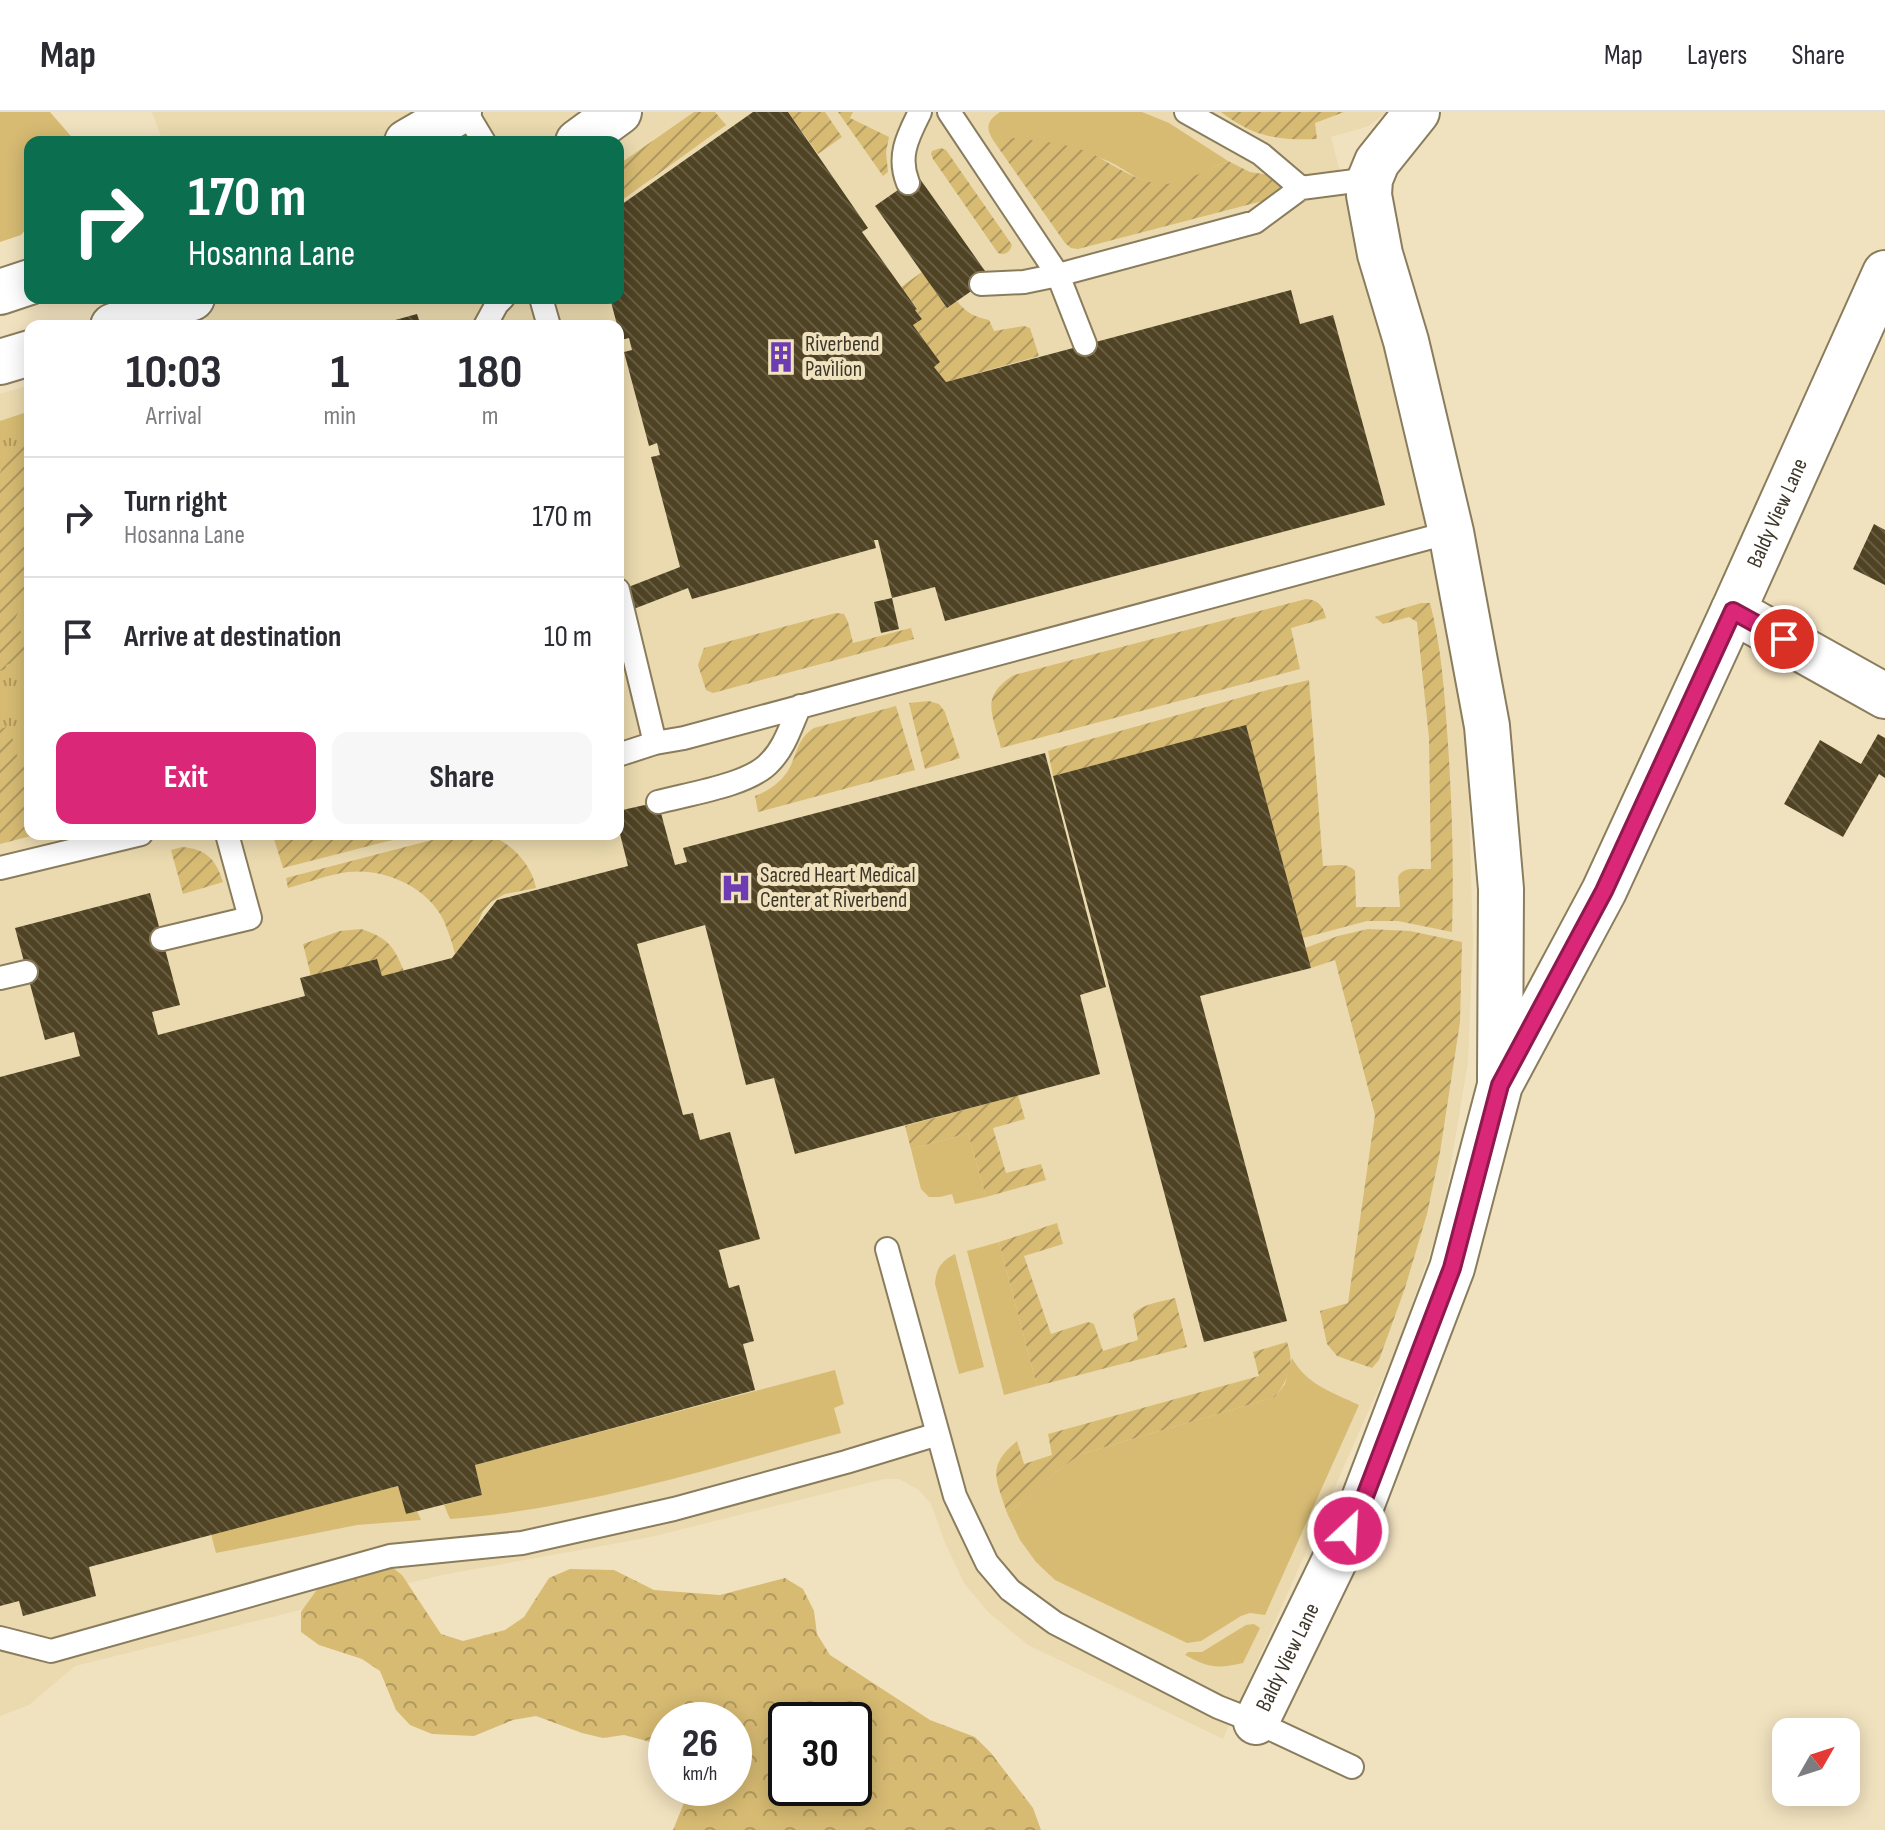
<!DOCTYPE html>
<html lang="en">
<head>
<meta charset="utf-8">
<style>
	body { margin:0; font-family:"Sofia Sans Condensed",sans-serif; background:#f7f7f7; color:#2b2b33; height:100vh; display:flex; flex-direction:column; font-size:30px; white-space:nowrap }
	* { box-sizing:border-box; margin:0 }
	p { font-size:26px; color:#7c7c81 }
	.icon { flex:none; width:44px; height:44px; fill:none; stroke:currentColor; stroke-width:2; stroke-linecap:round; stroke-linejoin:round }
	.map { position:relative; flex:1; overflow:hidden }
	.side { position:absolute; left:24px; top:208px; width:600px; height:520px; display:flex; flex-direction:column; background:#fff; border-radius:16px; box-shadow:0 4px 20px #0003 }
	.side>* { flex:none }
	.banner { position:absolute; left:24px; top:24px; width:600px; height:168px; border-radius:16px; box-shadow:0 4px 20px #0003; background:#0b6e4f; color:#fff; overflow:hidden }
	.needle { width:52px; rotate:51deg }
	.fabs { position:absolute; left:1772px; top:1606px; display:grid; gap:16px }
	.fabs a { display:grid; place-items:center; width:88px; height:88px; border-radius:16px; background:#fff; box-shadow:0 4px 20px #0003; font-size:40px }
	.speed { position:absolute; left:648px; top:1590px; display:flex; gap:16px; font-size:40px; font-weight:700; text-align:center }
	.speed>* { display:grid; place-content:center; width:104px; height:104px; border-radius:50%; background:#fff; box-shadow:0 4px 20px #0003; line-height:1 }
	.speed small { font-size:20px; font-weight:400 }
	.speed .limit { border:4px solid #111; border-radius:12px; background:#fff; color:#111 }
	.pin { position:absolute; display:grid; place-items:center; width:68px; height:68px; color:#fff; margin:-34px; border:4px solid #fff; border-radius:50%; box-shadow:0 2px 8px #0007 }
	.me { position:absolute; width:88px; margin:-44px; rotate:25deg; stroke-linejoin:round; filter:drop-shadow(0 0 6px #0008) }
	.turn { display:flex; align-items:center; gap:28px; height:168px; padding:0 32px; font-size:36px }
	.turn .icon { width:104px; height:104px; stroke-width:2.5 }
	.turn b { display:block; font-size:56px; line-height:68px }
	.eta { display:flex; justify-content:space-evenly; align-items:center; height:136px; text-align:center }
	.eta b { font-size:48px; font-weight:700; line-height:56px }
	.action { display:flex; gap:16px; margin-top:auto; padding:16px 32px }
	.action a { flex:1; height:92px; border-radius:16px; background:#db2777; color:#fff; font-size:32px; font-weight:700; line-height:92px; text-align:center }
	.action a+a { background:#f7f7f7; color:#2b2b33 }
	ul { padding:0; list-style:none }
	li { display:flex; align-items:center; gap:24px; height:120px; padding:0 32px; border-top:2px solid #e1e1e2 }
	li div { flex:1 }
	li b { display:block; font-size:30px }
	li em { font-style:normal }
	header { display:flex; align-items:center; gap:48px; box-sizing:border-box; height:112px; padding:0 40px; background:#fff; border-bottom:2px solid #e1e1e2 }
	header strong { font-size:38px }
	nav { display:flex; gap:44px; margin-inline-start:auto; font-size:28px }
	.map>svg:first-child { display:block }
	.built { fill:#ebdaaf }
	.grass { fill:#d7bb73 }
	.forest { fill:url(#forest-crowns); fill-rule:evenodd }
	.park { fill:url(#park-tufts) }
	.garden { fill:url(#garden-furrows) }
	.building { fill:url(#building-back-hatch) }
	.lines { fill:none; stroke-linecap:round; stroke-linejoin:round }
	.lane-casing { stroke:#8a7d5d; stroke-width:26 }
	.street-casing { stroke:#8a7d5d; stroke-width:48 }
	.secondary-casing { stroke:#8a7d5d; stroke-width:48 }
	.lane { stroke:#fff; stroke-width:22 }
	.street { stroke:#fff; stroke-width:44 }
	.secondary { stroke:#fff; stroke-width:44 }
	.route-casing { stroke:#8e194d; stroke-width:20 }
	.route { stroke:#db2777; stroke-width:14 }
	.labels { text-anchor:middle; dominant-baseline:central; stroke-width:8; stroke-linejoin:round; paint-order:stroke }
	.poi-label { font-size:22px; fill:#3d3729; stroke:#f1e2bf; text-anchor:start }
	.street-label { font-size:22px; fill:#3d3729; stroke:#f1e2bf }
</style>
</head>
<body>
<header>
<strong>Map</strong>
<nav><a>Map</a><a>Layers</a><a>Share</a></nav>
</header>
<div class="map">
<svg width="1885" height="1718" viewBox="0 0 1885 1718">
	<defs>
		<pattern id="forest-crowns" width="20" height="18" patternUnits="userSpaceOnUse" patternTransform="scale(2)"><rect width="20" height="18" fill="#d7bb73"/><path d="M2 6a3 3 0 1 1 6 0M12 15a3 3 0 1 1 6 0" fill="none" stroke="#b0995e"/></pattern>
		<pattern id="park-tufts" width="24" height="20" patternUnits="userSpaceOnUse" patternTransform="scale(2)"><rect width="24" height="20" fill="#d7bb73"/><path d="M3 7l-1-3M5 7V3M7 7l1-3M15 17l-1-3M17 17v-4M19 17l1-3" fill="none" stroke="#b0995e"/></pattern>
		<pattern id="garden-furrows" width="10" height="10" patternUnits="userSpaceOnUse" patternTransform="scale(2)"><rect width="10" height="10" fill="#d7bb73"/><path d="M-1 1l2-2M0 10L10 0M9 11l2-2" fill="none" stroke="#b0995e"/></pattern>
		<pattern id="building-back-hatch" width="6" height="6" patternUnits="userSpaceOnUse" patternTransform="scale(2)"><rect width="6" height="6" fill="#4f4324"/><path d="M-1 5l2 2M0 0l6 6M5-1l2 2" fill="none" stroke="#675d43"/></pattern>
	</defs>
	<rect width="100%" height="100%" fill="#f1e2bf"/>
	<!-- built -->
	<path class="built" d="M152,0H1387L1369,14L1331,25L1421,373L1467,623L1473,830L1468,950L1442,1106L1397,1235L1223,1627L1028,1533L988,1500L964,1471L946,1433L931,1392L919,1378L899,1367H884L651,1425L442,1463L75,1554L29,1593L0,1604V282L30,273V722H618V214H199L207,211L201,186H618V30H163Z"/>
	<!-- grass -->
	<path class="grass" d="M0,0H50L76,30H30V112L21,123L0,130Z
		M1000,0H1142L1169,11L1228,49C1210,56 1182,73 1164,73C1142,73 1127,58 1108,49C1099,45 1088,43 1079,40C1048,30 1027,24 995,31C985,17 986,9 1000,0Z
		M968,1021L986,1085L955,1092L952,1082L940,1085H929L921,1077L911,1037Z
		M999,1130L1037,1274L1004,1283L967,1139Z
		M955,1142L984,1255L959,1262L935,1172C936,1157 941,1149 955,1142Z
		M1292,1246C1307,1273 1332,1280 1359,1293L1265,1503L1250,1501L1241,1504L1201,1529L1187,1531L1055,1468L1036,1450L1020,1428L1007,1401C1033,1383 1054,1359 1081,1342L1275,1285L1285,1272Z
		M835,1258L844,1292L834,1296L841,1321C712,1356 583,1397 450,1407L444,1393L482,1383L475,1353Z
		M398,1374L406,1402L417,1399L421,1408L357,1413L216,1441L211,1422Z
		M1254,1512L1260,1516L1243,1551C1217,1557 1209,1556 1185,1543L1188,1540H1202L1246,1513Z"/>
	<!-- forest -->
	<path class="forest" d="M361,1441L384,1449L402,1463L441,1522L463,1529L505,1518L524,1505L549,1466L570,1457L614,1458L654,1478L720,1483L785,1466L803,1477L814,1499L817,1522L830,1543L930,1608L975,1625L991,1641L1033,1696L1041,1718H673L690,1676H734V1608H666V1634L624,1623L603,1626L582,1621L536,1604L513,1608L474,1624L432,1622L410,1613L396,1598L380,1559L362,1547L319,1533L301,1520V1500L340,1445ZM786,1608H854V1676H786Z"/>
	<!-- park -->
	<path class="park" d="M30,299V719L0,728V309Z"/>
	<!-- garden -->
	<path class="garden" d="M694,0H715L726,13L618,91V53Z
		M788,0H825L842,25L818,42Z
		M838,0H853L850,6L889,25L886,40L888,60L883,64Z
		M1221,0H1344L1315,11L1317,27C1294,28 1269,27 1248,17C1238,12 1229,6 1221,0Z
		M1014,26C1034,29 1056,30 1076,36C1106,44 1131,71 1163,72C1181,73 1210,56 1228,49L1250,60L1281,65L1288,77L1278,85L1078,137L1071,136L1065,131L995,31Z
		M941,36L946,38L1012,133C1010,140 1005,144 998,141L933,47L931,42L932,39Z
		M922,160L947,196L957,189C966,201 975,205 989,208L994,219L1024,214L1030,216L1039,244L946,270L934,255L940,250L913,213L922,206L915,198L917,196L901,175Z
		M30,327V475L15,507L26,531L28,544L23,546V548L6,553V557L0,559V361C5,348 18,334 30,327Z
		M1306,487C1319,488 1323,494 1326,506L1291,516L1300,557L1001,636C993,602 979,585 1014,563Z
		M1421,491H1430C1441,533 1444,576 1447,618C1452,685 1454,753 1452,820L1398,809H1367L1303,826L1246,614L1053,664L1048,639L1275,576L1309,568L1323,754C1334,754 1347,750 1355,759L1356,795H1400L1398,765C1404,753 1420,758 1431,757L1429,626L1417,510L1409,505L1383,512L1375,505Z
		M836,501L844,502L848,510L853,531L911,516L914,527L713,581L706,578L698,553L704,536Z
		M929,589L939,592L945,600L960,646L925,657L909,591Z
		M896,594L915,658L758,700L755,684C769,679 783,669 790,655C798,639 798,626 814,616Z
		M9,614L20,654L30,651V722H39L0,732V617Z
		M281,722C307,722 332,727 358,726C371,726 392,721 402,724L400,726L283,756L274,727L277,723Z
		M455,722C464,722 473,721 482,722C507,725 532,752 536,776L505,782L491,790L483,799L476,815L455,842C452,830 448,818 443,807C426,774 384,756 348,760C330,762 306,771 288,776L286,766Z
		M182,735C207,737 216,748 223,770L183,782L171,738Z
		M361,817C388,826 393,833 404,859L382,864L376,847L311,864L303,832L340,819Z
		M1368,817L1410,819L1462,830L1460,910L1440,1040L1427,1102L1405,1176L1379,1248L1372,1256L1337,1244L1327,1232L1320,1199L1348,1191L1375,1003L1335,848L1311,856L1305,836L1338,824Z
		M1018,983L1025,1007L993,1016L1006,1061L1041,1052L1046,1068L986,1085L968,1021L911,1037L905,1014Z
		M1057,1111L1063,1132L1024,1144L1051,1222L1088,1210L1094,1212L1103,1239L1138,1228L1133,1202C1144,1191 1160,1190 1175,1186L1187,1235L1037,1274L999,1130Z
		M1287,1230C1295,1252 1289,1266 1275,1285L1081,1342C1054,1359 1034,1383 1007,1401C996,1366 986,1355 1017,1329L1024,1352L1052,1343L1048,1322L1259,1264L1253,1240Z"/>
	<!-- building -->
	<path class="building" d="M753,0H788L868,116L862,120L917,197L915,198L922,207L913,213L940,250L934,255L946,270L1291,178L1300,212L1333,203L1385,393L945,509L935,475L892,486L878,428H874L876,436L692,487L688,476L618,503V479L680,455L651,345L660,343L657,331L649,334L624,240L632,238L629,226L621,228L610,186H618V95Z
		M918,64L990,166L947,196L875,94Z
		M417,202L421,214H377V213Z
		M1874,412L1885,418V473L1853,457Z
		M892,486L899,517L881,521L874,490Z
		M1246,613L1311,856L1200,884L1287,1209L1204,1230L1053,664Z
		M1878,622L1885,626V666L1879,662L1843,725L1784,692L1820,628L1861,652Z
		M1045,641L1106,875L1080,883L1100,962L795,1042L774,966L746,973L705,813L637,832L683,1003L693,1001L700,1028L730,1020L760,1127L719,1138L729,1176L739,1173L754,1229L743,1232L755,1278L475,1353L482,1383L406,1402L398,1374L89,1455L96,1484L23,1504L19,1489L0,1494V965L80,944L74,920L45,928L15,816L150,781L180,893L152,900L158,923L305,884L300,866L377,847L382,864L452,846L497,788L628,754L618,714V699L658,690L675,753L687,750L683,736Z"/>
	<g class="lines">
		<defs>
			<path id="lane" d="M466,0L484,30
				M949,0L1058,163L1085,232
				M1186,0L1261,42L1301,76
				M908,71C897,44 908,24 920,0
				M981,172L1024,170L1058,163L1255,110L1301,76L1370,67
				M541,186L549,214
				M485,214L497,192L503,186
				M618,478L655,631
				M618,643L655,631L684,626L1451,420
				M658,690C688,682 750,673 770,650C785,635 791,613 800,594
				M0,756L141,722
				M162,827L250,806L227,722
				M0,866L26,860
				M887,1137L938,1322
				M0,1526L51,1539L390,1444L522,1431L674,1397L846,1350L938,1322L955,1384L987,1451L1010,1478L1055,1511L1218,1595L1256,1610L1352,1655"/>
			<g id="street">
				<path d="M1417,0L1377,50L1370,67L1369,83L1380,142L1406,229L1451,420L1487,614L1501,777L1500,968"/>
				<path d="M1733,499L1885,584"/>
				<path id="s1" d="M1256,1610L1362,1392L1452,1156L1500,973L1604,779L1733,499L1885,161"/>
			</g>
			<path id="secondary" d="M407,30L459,0
				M578,30L619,0
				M0,180L30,170
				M113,214L192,186
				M0,250L30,241"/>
		</defs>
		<!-- lane casing -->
		<use href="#lane" class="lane-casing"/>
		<!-- street casing -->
		<use href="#street" class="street-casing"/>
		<!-- secondary casing -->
		<use href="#secondary" class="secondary-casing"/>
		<!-- lane -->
		<use href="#lane" class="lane"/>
		<!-- street -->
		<use href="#street" class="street"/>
		<!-- secondary -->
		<use href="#secondary" class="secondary"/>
	</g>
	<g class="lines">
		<defs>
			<path id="route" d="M1348,1419L1362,1392L1452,1156L1500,973L1604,779L1733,499L1784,527"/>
		</defs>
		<!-- route casing -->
		<use href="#route" class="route-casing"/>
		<!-- route -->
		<use href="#route" class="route"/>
	</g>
	<!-- icons -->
	<defs>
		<symbol id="building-bare" viewBox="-9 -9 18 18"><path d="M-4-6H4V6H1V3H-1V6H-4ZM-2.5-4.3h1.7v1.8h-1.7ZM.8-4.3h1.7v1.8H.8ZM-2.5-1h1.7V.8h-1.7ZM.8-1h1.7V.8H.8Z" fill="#6d3bb2" stroke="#f1e2bf" stroke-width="2.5" paint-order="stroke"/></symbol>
		<symbol id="hospital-bare" viewBox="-9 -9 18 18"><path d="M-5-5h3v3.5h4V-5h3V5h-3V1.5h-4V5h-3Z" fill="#6d3bb2" stroke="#f1e2bf" stroke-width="2.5" paint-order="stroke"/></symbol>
	</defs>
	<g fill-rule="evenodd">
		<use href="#building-bare" x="759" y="223" width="44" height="44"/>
		<use href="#hospital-bare" x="714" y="754" width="44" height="44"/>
	</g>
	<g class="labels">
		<!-- poi labels -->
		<g class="poi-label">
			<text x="805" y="232">Riverbend<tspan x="805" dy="25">Pavilion</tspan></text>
			<text x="760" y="763">Sacred Heart Medical<tspan x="760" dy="25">Center at Riverbend</tspan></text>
		</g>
		<!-- street labels -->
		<g class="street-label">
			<text stroke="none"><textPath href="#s1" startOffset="1320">Baldy View Lane</textPath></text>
			<text stroke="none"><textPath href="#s1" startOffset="72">Baldy View Lane</textPath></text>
		</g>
	</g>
</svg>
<div class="fabs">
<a><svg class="needle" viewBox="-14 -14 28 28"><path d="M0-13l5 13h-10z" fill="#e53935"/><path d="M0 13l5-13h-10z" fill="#7c7c81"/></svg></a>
</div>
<div class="speed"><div>26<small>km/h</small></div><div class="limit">30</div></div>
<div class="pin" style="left:1784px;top:527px;background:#d93025"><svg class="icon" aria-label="arrive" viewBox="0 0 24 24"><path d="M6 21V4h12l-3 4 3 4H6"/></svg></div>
<svg class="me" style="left:1348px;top:1419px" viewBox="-20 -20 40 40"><circle r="17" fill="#db2777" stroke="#fff" stroke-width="3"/><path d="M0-11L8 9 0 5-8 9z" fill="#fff"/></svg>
<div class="banner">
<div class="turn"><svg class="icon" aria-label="right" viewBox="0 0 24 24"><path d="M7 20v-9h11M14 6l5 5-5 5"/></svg><div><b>170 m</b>Hosanna Lane</div></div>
</div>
<section class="side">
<div class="eta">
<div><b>10:03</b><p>Arrival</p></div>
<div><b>1</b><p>min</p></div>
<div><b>180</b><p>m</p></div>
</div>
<ul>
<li><svg class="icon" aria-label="right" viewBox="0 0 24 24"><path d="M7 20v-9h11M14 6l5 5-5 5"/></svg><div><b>Turn right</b><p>Hosanna Lane</p></div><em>170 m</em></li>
<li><svg class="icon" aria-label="arrive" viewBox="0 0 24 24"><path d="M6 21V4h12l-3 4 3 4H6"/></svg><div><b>Arrive at destination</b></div><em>10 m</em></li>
</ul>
<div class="action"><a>Exit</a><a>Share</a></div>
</section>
</div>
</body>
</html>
